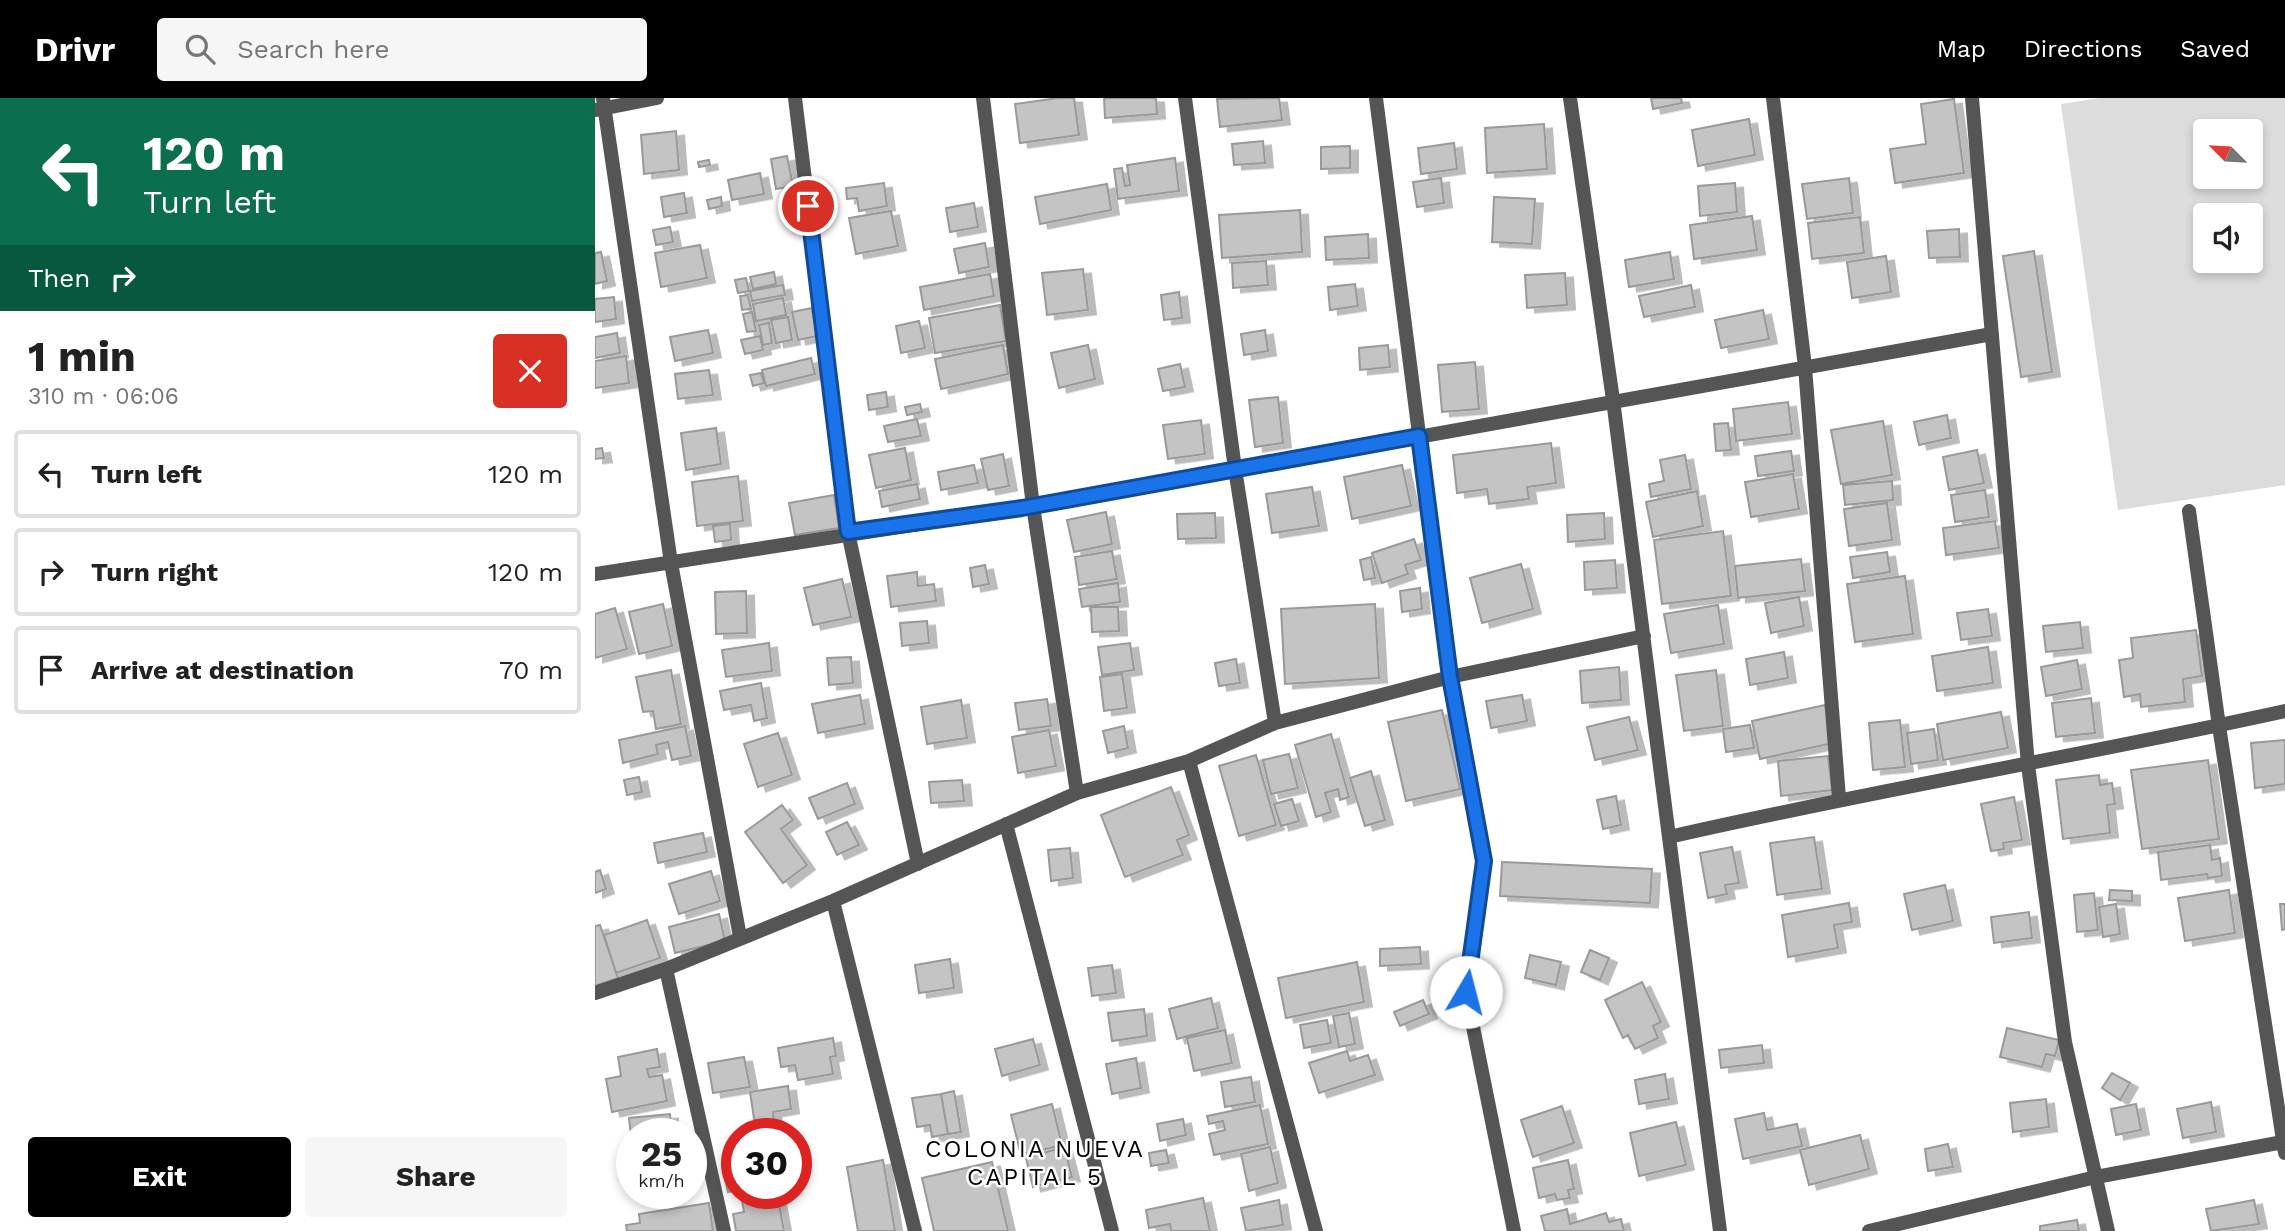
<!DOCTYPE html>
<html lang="en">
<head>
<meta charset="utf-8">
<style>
	body { margin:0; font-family:"Work Sans",sans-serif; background:#f6f6f6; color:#222; height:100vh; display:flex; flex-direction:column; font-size:26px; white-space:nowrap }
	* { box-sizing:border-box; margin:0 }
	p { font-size:23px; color:#767676 }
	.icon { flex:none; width:38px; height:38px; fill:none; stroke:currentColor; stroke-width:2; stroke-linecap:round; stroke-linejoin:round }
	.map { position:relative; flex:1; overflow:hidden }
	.sheet { display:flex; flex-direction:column; background:#fff; width:595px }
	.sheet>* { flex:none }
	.top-card { background:#0b6e4f; color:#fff; overflow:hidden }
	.needle { width:46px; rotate:294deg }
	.controls { position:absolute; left:1598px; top:21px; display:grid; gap:14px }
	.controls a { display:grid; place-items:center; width:70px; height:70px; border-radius:7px; background:#fff; box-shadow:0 4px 10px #0003; font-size:35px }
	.speed { position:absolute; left:21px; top:1020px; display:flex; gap:14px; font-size:35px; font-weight:700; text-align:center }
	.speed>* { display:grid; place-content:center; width:91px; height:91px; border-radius:50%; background:#fff; box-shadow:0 4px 10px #0003; line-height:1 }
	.speed small { font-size:18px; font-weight:400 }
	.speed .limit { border:10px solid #d22; background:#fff; color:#111 }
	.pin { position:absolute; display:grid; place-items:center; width:60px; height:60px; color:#fff; margin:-30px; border:4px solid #fff; border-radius:50%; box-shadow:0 2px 7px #0007 }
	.me { position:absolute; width:77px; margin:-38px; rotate:8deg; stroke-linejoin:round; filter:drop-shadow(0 0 5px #0008) }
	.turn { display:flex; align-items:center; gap:24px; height:147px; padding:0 28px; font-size:32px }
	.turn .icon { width:91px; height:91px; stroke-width:2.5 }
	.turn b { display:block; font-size:49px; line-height:60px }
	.then { display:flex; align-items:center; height:66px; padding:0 28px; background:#0003; gap:14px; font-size:26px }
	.round { display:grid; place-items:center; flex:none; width:74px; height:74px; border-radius:7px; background:#f6f6f6 }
	.summary { display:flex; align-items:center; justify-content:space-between; height:119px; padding:0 28px }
	h1 { font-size:42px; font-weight:700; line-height:52px }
	.cta { display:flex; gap:14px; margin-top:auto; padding:14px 28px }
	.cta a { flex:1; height:80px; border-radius:7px; background:#000; color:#fff; font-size:28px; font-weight:700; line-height:80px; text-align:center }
	.cta a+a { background:#f6f6f6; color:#222 }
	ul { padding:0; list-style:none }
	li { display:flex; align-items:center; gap:21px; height:88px; margin:0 14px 10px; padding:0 14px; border:4px solid #e0e0e0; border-radius:7px }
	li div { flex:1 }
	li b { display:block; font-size:26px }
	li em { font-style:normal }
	header { display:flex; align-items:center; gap:42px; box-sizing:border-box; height:98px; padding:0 35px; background:#000; color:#fff }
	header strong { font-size:33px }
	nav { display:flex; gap:38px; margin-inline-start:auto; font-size:24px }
	.search { width:490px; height:63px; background:#f6f6f6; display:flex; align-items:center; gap:18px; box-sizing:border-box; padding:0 24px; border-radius:7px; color:#767676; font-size:26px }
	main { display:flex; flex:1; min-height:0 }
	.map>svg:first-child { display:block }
	.green { fill:#dcdcdc; fill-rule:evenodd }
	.building { fill:#c4c4c4; stroke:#999; stroke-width:2; filter:url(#shadow) }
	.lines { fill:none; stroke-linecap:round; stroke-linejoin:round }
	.minor { stroke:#555; stroke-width:14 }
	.tertiary { stroke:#555; stroke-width:14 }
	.route-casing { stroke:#114b97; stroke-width:18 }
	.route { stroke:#1a73e8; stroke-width:12 }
	.labels { text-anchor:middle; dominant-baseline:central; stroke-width:5; stroke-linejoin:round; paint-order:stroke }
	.neighbourhood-label { font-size:24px; letter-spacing:2px; fill:#000; stroke:#fff }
</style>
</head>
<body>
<header>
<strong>Drivr</strong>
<div class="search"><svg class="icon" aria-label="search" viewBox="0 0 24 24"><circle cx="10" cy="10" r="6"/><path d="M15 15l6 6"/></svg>Search here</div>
<nav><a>Map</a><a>Directions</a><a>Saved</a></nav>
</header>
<main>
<section class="sheet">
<div class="top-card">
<div class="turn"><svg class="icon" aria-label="left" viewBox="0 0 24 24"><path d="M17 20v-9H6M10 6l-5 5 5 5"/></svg><div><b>120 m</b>Turn left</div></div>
<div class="then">Then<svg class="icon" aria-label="right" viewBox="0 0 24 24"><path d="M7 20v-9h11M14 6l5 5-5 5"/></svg></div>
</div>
<div class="summary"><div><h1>1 min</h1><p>310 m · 06:06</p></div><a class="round" style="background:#d93025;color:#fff"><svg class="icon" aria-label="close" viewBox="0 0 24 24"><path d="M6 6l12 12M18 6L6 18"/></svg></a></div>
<ul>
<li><svg class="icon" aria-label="left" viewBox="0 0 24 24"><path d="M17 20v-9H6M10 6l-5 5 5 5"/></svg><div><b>Turn left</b></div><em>120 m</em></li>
<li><svg class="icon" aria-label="right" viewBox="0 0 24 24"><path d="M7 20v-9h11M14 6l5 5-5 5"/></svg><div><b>Turn right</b></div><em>120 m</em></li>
<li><svg class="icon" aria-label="arrive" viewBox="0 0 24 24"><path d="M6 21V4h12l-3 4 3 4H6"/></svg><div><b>Arrive at destination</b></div><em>70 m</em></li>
</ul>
<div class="cta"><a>Exit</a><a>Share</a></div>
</section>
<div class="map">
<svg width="1690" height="1133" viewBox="0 0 1690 1133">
	<defs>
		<filter id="shadow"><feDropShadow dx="8" dy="4.5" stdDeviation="0" flood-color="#0004"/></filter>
	</defs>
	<rect width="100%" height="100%" fill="#fff"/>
	<!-- green -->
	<path class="green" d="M1504,0H1690V387L1523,412L1466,6ZM1610,33H1656V79H1610ZM1610,117H1656V163H1610Z"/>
	<!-- building -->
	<path class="building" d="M463,0H479L484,37L425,45L420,6Z
		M509,0H561L562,16L510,20Z
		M684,0L687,22L625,29L622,1Z
		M1056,0H1086L1087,5L1058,11Z
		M1359,1L1369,75L1300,85L1295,51L1331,46L1326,6Z
		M1154,21L1160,57L1103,68L1097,32Z
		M949,26L952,71L892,75L890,30Z
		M81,33L84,72L49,76L46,37Z
		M668,43L670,65L639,67L637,46Z
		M859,45L862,71L826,76L823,50Z
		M755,48V70L726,71V49Z
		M192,58L198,88L181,91L176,61Z
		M580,60L584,93L523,101L519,71L527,70L530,88L535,87L532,67Z
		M114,62L115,67L104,69L103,64Z
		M165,75L169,96L137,102L133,82Z
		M846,80L849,105L822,109L818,84Z
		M1254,80L1258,115L1212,121L1207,86Z
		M289,85L292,108L264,113L262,100L252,101L251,90Z
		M1140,85L1142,114L1105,118L1103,88Z
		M512,86L516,112L445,126L440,99Z
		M89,95L92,115L69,119L66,99Z
		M126,99L127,108L114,111L112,102Z
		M899,99L940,101L937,146L897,144Z
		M379,105L383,129L355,134L351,110Z
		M705,112L707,154L627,160L624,117Z
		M296,113L303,148L261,156L254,120Z
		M1157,118L1162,152L1099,161L1095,127Z
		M1265,119L1269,155L1217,161L1213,125Z
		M75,129L78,144L61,147L58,132Z
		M1364,131L1365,159L1334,160L1332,133Z
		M773,136L774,160L731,162L730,139Z
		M390,145L394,169L364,175L359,151Z
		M105,147L112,180L66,189L60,155Z
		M1439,153L1457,274L1426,279L1408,158Z
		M6,154L12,183L0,186V155Z
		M1075,154L1079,181L1034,189L1030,162Z
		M1291,158L1296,194L1257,200L1252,164Z
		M671,163L673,187L638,190L637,165Z
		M488,171L493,212L452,217L447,175Z
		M179,174L181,186L158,191L155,179Z
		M970,175L972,207L932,210L930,177Z
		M395,176L399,198L329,212L325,189Z
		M151,180L154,193L143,195L140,182Z
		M760,186L763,208L735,212L733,189Z
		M188,187L190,197L157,203L155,193Z
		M1096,187L1100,209L1049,219L1044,198Z
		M584,194L587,220L569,222L566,197Z
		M153,197L156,211L147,212L145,198Z
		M19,199L21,221L0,224V201Z
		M188,200L191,217L161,223L158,206Z
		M405,207L411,243L340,255L334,220Z
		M217,210L222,238L203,242L197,214Z
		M1168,212L1174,241L1126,250L1120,222Z
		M157,214L161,233L152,234L148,216Z
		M193,219L197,242L181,245L176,222Z
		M324,223L330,250L306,255L301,228Z
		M174,225L177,245L168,247L164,227Z
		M113,232L118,255L80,263L75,239Z
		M670,232L673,253L649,257L646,236Z
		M22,235L25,255L0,260V239Z
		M165,238L168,252L150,256L146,242Z
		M408,247L413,276L346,291L340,261Z
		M493,247L500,281L464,290L456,255Z
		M793,247L795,269L765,272L764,250Z
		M31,258L34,285L0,290V263Z
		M216,260L220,276L171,288L167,272Z
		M880,264L884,311L847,314L843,267Z
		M585,266L590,289L568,293L563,271Z
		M114,272L118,297L83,301L80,276Z
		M166,275L169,285L158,288L155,277Z
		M291,294L293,309L274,312L272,297Z
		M683,299L688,345L660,349L654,302Z
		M1193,304L1197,336L1141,343L1138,311Z
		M325,306L327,314L312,317L310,309Z
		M1352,317L1356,340L1324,347L1319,324Z
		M322,321L326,338L293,344L289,328Z
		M606,322L610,356L573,361L568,327Z
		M1288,323L1297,377L1246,386L1236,332Z
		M1133,325L1136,352L1121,353L1119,326Z
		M121,330L126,366L91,372L86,335Z
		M956,345L961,385L932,389L934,401L894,406L892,391L862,395L858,357Z
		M7,350L9,360L0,361V351Z
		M310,350L316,382L281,390L274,357Z
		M1382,352L1389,385L1354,392L1348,359Z
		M1196,353L1199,373L1163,378L1160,358Z
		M408,356L414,388L393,392L386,361Z
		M1090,357L1096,391L1056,399L1054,386L1069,383L1065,362Z
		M379,367L383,385L346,392L343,374Z
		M807,367L816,408L757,421L749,379Z
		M1198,376L1204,411L1156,419L1150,384Z
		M143,378L148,423L102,428L97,384Z
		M1297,383L1298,402L1250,407L1248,387Z
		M322,386L325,401L287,409L284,393Z
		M717,389L724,428L677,435L671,396Z
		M1390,392L1394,419L1360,424L1356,397Z
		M1102,393L1108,428L1058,439L1051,404Z
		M239,397L244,430L200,437L194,405Z
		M1292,405L1297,442L1254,448L1249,411Z
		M511,414L517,446L479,454L472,422Z
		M620,415L621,440L583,441L582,416Z
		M1009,415L1010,441L973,444L972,417Z
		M1400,423L1404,450L1351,457L1348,430Z
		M135,426L136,442L120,444L118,428Z
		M1128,433L1136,498L1067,506L1059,442Z
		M819,441L826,462L810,467L813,476L787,485L777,455Z
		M517,453L522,481L484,487L480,459Z
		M1292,454L1295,474L1258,480L1255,459Z
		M776,459L780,480L769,482L765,462Z
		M1206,461L1210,493L1143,500L1140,468Z
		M1020,462L1022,490L990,492L989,464Z
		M926,466L938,511L887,525L875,480Z
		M390,467L394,486L378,489L375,470Z
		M322,474L323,488L339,486L341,503L296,509L292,478Z
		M1310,478L1318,536L1260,544L1252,486Z
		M247,481L256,519L218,527L209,490Z
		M523,485L525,504L487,509L484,491Z
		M825,490L827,511L807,514L805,493Z
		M151,493L152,535L121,536L120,494Z
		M1204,499L1209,528L1176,535L1170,505Z
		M68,506L77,548L44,556L34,514Z
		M780,506L784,580L690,586L686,511Z
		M1123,507L1129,546L1076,555L1069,516Z
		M496,509H523L524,533L497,534Z
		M20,510L32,551L0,560V516Z
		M1393,511L1397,538L1366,542L1362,515Z
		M332,523L334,545L307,548L305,525Z
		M1485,524L1488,550L1451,554L1448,528Z
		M1601,532L1607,578L1588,581L1590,604L1546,609L1545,596L1529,599L1524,562L1538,560L1536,540Z
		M174,545L177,573L131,579L127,552Z
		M535,545L539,572L507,577L503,549Z
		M1393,549L1398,585L1342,593L1337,558Z
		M1189,554L1193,580L1155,587L1151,561Z
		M256,559L258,585L234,587L232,560Z
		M641,561L645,585L624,588L620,565Z
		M1482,562L1487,591L1451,598L1446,569Z
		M1024,569L1026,602L987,605L985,573Z
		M76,572L86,626L61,631L58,613L48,614L41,579Z
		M1121,572L1128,628L1089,633L1081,577Z
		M527,576L532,610L509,613L505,579Z
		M166,585L172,620L159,623L156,607L129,612L125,593Z
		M265,597L270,626L223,635L217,606Z
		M927,597L932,623L896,630L891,603Z
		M1496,600L1500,635L1461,639L1457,605Z
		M452,601L456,628L424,632L420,605Z
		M366,602L372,640L332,646L326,609Z
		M1230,607L1238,645L1165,661L1157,623Z
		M847,612L865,691L811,703L793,624Z
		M1406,614L1413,650L1348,662L1342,626Z
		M1034,619L1043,652L1000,662L992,629Z
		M1305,622L1310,669L1278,672L1274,625Z
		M1155,627L1159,650L1131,654L1128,631Z
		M90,628L96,658L77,662L73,644L61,647L63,656L28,665L24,642Z
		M529,628L533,650L513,655L508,633Z
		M1339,631L1343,662L1316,666L1312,635Z
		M454,632L461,668L423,675L417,639Z
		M183,635L197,677L163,689L149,646Z
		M736,636L754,699L745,702L743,691L730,695L736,714L721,719L700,647Z
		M1690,642V686L1660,690L1656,645Z
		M694,656L703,690L676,696L668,662Z
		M661,657L681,727L644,738L624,668Z
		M1233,658L1237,692L1186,698L1183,663Z
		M1613,662L1624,741L1547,751L1536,672Z
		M776,673L790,722L770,728L755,680Z
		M1504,677L1505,687L1517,685L1520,706L1512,707L1515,735L1468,741L1461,682Z
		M44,679L47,694L32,697L29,682Z
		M367,682L369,703L336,705L334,684Z
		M252,685L260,706L223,721L214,700Z
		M576,689L594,737L582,742L588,757L530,779L506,717Z
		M1021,698L1026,727L1008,731L1002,702Z
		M1419,699L1427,742L1408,745L1409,751L1396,753L1386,706Z
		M697,701L704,723L686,728L679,706Z
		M187,707L198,722L186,731L212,767L188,785L150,734Z
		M252,724L264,747L242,757L231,734Z
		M108,735L112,754L63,765L59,745Z
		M1219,739L1227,791L1182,797L1175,745Z
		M1615,747L1617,762L1625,760L1627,778L1613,780L1612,776L1566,782L1563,754Z
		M1137,749L1144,785L1130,787L1132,796L1113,800L1105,755Z
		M475,750L478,780L456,783L453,752Z
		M907,764L1057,771L1055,805L905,798Z
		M5,772L11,791L0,795V774Z
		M116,773L125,803L84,816L74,786Z
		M1350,787L1358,823L1317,832L1309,796Z
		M1515,792L1537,793V803L1514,802Z
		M1634,792L1640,835L1590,843L1583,800Z
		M1499,795L1503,832L1482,834L1479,797Z
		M1254,805L1257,824L1239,827L1243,850L1193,859L1187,817Z
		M1521,806L1525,836L1508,839L1504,809Z
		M1685,806H1690V831L1687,832Z
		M1434,814L1437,840L1399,845L1396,819Z
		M124,816L130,843L80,855L74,829Z
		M52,822L65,860L21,875L9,837Z
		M5,827L23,880L0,888V828Z
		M825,849L826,866L785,868V851Z
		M995,852L1014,860L1005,882L986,874Z
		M935,857L966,864L961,887L930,880Z
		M355,861L359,890L324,895L320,867Z
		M762,864L769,904L691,920L683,880Z
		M517,867L521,895L497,898L493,870Z
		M1047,884L1066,924L1058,928L1063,940L1040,951L1033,937L1028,940L1010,902Z
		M616,900L623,930L582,941L574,911Z
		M828,902L834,916L805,928L799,914Z
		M549,911L552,938L517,943L513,915Z
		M754,915L760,946L744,949L738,918Z
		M732,922L736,945L709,950L705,927Z
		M1412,930L1464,942L1460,958L1451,956L1447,969L1405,959Z
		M630,932L637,965L599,973L592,940Z
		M238,940L241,958L235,959L238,976L203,982L200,967L186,969L183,950Z
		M438,941L445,967L407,978L400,951Z
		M1167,947L1169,965L1126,970L1124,952Z
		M62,951L65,969L52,971L54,979L67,977L72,1003L17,1014L11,981L26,978L23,959Z
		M752,953L755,963L773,957L780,977L724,995L714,965Z
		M149,959L155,989L118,995L113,965Z
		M541,960L546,990L517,996L511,966Z
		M1517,975L1535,985L1525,1002L1507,990Z
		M1070,976L1074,1001L1044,1006L1040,982Z
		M656,979L660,1004L630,1009L626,984Z
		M193,988L196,1011L178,1014L179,1024L160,1027L155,994Z
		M359,993L366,1034L353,1036L346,996Z
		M346,996L353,1036L337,1039L335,1027L322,1029L317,1000Z
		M1451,1001L1454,1029L1418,1034L1415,1005Z
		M1616,1004L1621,1034L1588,1040L1582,1011Z
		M457,1006L467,1047L426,1057L416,1017Z
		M1541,1006L1546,1032L1521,1037L1516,1011Z
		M665,1007L673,1046L619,1057L614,1036L630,1032L628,1023L614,1026L612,1018Z
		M967,1008L979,1045L938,1059L926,1022Z
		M1169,1015L1172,1032L1202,1026L1207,1048L1148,1061L1140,1021Z
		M75,1016L77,1036H37V1048L34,1020Z
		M588,1021L591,1037L565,1043L562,1026Z
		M1081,1024L1091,1067L1044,1078L1035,1035Z
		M1265,1037L1274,1071L1214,1087L1205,1052Z
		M1353,1046L1358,1069L1333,1073L1330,1051Z
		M469,1049L477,1079L438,1089L431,1060Z
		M675,1049L683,1085L654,1093L646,1056Z
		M571,1052L574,1065L556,1068L554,1055Z
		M288,1062L300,1133H263L252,1069Z
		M973,1062L979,1091L973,1092L975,1100L962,1102L960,1096L944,1100L938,1070Z
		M397,1064L413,1133H339L327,1080Z
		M142,1078V1092L133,1094L130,1081Z
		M146,1096H182L189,1133H141L138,1116L149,1114Z
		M608,1100L615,1133H576L575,1126L554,1130L551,1112Z
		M684,1102L688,1127L651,1133L646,1110Z
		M1659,1102L1664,1126L1616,1133L1611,1111Z
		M114,1105L118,1133H32L31,1127L45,1125L44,1116Z
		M972,1111L975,1126L1011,1115L1014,1124L1026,1121L1029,1133H950L946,1118Z
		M1482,1122L1484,1133H1445V1128Z"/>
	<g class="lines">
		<!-- minor -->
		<path class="minor" d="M8,0L76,465L145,839
			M200,0L253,434L323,766
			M388,0L438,408L482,695
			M590,0L640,371L680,625
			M781,0L855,579L889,763L871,894L919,1133
			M975,0L1018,302L1074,739
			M1178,0L1210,269L1244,700
			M1377,0L1433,667L1470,944L1513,1133
			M1,12L62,0
			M1594,413L1624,628L1690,1055
			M0,476L427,410L1397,236
			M594,663L721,1133
			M411,726L517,1133
			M238,803L320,1133
			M71,871L129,1133
			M0,895L71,871L238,803L482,695L594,663L680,625L855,579L1049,538
			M1274,1133L1501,1079L1688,1044"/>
		<!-- tertiary -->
		<path class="tertiary" d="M1125,1133L1074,739C1279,692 1485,658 1690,613"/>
	</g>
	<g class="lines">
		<defs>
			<path id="route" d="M213,108L253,434L427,410L824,338L855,579L889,763L871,894"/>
		</defs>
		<!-- route casing -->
		<use href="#route" class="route-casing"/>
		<!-- route -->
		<use href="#route" class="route"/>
	</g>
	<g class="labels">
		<!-- neighbourhood labels -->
		<g class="neighbourhood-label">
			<text x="440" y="1051">COLONIA NUEVA<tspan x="440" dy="28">CAPITAL 5</tspan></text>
		</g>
	</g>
</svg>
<div class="controls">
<a><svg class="needle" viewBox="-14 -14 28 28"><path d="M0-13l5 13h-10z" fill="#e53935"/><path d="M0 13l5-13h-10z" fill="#767676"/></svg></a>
<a><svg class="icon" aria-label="sound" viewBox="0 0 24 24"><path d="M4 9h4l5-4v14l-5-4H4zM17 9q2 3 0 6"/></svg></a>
</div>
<div class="speed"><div>25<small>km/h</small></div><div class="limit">30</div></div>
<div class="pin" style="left:213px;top:108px;background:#d93025"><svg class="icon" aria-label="arrive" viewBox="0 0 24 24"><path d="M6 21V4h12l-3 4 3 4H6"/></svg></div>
<svg class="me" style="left:871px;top:894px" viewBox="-20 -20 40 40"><circle r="19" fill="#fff"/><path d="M0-13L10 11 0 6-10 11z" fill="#1a73e8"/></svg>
</div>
</main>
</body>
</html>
